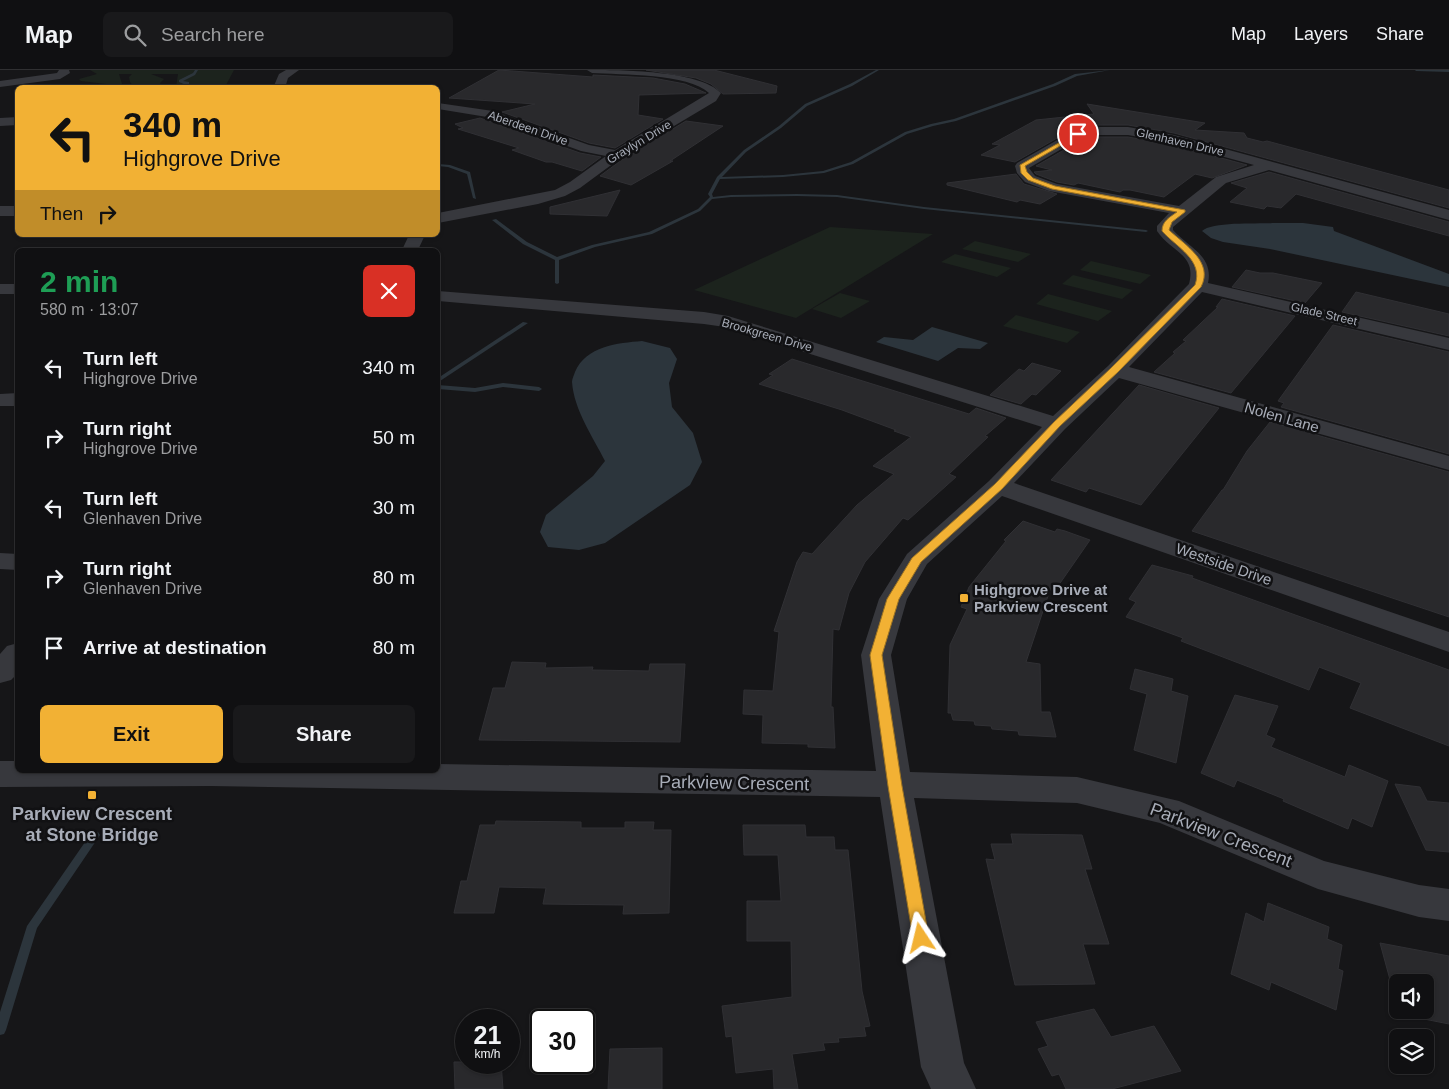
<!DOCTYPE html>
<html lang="en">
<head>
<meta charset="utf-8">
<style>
	body { margin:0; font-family:Arial,sans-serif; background:#19191b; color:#f1f3f6; height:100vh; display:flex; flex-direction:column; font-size:19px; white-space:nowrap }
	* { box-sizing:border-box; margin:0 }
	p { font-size:16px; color:#9c9d9f }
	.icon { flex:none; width:28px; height:28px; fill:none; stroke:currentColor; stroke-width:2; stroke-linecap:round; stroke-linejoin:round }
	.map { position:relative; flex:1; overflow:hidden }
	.sheet { position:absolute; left:15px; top:178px; width:425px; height:525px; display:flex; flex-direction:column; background:#101012; border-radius:8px; box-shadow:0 1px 4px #0004,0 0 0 1px #303032 }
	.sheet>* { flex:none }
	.hud { position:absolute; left:15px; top:15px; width:425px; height:152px; border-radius:8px; box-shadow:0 1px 4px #0004,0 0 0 1px #303032; background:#f2b134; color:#111; overflow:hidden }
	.controls { position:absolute; left:1389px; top:904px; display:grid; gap:10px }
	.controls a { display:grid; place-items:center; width:45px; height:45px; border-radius:8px; background:#101012; box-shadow:0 1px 4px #0004,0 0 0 1px #303032; font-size:25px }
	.speed { position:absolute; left:455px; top:939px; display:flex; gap:10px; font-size:25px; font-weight:700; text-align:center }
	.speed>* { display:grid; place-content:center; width:65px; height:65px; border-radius:50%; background:#101012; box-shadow:0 1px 4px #0004,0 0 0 1px #303032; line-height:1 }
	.speed small { font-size:12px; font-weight:400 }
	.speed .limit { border:2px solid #111; border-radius:8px; background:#fff; color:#111 }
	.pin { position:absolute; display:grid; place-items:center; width:42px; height:42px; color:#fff; margin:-21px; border:2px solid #fff; border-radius:50%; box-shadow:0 1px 5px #0007 }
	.me { position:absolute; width:55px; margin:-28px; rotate:350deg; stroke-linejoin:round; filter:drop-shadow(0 0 4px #0008) }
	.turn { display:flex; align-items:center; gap:18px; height:105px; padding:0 25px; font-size:22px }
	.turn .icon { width:65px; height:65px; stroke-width:2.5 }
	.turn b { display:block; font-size:35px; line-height:42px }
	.then { display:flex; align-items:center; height:48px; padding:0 25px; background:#0003; gap:10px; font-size:19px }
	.round { display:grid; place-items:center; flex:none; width:52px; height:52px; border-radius:8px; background:#19191b }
	.head { display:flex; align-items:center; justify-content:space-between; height:85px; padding:0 25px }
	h1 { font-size:30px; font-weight:800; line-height:38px; color:#1e9e55 }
	.action { display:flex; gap:10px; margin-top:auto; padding:10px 25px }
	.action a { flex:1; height:58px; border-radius:8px; background:#f2b134; color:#111; font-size:20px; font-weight:800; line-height:58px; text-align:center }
	.action a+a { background:#19191b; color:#f1f3f6 }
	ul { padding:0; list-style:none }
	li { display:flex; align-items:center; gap:15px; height:70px; padding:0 25px }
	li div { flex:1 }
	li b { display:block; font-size:19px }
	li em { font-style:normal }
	header { display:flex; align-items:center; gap:30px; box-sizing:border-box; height:70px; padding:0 25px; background:#101012; border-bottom:1px solid #303032 }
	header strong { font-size:24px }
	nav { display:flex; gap:28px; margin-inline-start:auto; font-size:18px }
	.search { width:350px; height:45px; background:#19191b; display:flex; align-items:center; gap:12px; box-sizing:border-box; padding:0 18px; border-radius:8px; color:#9c9d9f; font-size:19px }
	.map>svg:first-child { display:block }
	.green { fill:#1c231d }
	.water { fill:#2c353c }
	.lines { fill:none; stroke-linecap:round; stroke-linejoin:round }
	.stream { fill:#2c353c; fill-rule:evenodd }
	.building { fill:#29292c; stroke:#303034 }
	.minor { fill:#37383d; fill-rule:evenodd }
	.route { fill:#f2b134; stroke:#9d7322 }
	.poi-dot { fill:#f2b134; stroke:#111113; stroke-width:2 }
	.labels { text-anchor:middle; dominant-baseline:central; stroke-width:5; stroke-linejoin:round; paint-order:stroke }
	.far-street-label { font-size:12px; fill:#a8adb8; stroke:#111113 }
	.street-label { font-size:15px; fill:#a8adb8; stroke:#111113 }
	.poi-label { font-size:15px; font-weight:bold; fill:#a8adb8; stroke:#111113; text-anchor:start }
	.near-street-label { font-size:18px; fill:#a8adb8; stroke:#111113 }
	.near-poi-label { font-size:18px; font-weight:bold; fill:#a8adb8; stroke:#111113 }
</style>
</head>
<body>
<header>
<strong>Map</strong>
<div class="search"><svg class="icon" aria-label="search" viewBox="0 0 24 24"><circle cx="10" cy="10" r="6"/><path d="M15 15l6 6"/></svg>Search here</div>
<nav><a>Map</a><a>Layers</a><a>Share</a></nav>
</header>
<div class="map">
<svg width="1449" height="1019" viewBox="0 0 1449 1019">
	<rect width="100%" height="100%" fill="#161618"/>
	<!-- green -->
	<path class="green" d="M90,0H234L225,17H176L178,4H151L164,9L160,13L162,18L134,17L130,12L129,7L132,4H119L123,17L108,18L106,14L81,11L79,9L97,4Z
		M830,157L933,164L796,248L694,220Z
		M975,171L1031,184L1018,192L962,179Z
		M955,184L1011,198L997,207L941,192Z
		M1091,191L1151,205L1140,214L1080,200Z
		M1073,205L1133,220L1122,229L1062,214Z
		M840,223L870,231L841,248L812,239Z
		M1048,224L1112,241L1098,251L1036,234Z
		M1016,245L1080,262L1067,273L1003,256Z"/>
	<!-- water -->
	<path class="water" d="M1275,153H1303L1333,157L1334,161L1449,204V217L1270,179L1223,172L1211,168L1202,161C1212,151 1260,154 1275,153Z
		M932,257L988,273L980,279L958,278L938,291L876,272L884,267L913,270Z
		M642,271L670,278L677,289L669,313L672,337L693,363L702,392L690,415L605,473L579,480L548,477L540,462L546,445L593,406L605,391C593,367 574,340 572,312C572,309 574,305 575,302C586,276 618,273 642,271Z"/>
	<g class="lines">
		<!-- stream -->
		<path class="stream" d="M195,0H198L195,5L183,11L189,12V16L184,18H179L186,15L179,12V10L193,3Z
			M876,0H879L852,16L807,36L781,58L746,82L722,107L783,105L823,101L851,92L905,62L931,54L954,49L1053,14L1075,4L1110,0L1077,6L1055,16L956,51L933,56L907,64L853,94L824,103L783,107L720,109L712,124L713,127L731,125L797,124L837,125L924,137L1146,160L1148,161L1146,162L924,139L837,127L797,126L731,127L712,129L700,141L652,164L595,177L559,190V213L557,214L555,213V190L523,174L492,150L496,149L527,172L557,187L592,175L649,162L698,139L710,127L708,124L717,107L744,80L779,56L805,34L850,14Z
			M1415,0H1449V2L1416,1Z
			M438,94L450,95L470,102L476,129L473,128L467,104L448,97L438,96Z
			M523,252L528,253L440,311L438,312V308Z
			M503,313L539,317L542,319L539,321L503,317L475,322L438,319V315L475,318Z
			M95,761L98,762L100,765L98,768L37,858L6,960L4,964L0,965V942L27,856L92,762Z"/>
	</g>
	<!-- building -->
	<path class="building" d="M499,0L593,7V5L653,8L685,14L706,23L639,25L638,45L663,49L615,78L589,73L502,42L535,34L449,28Z
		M646,0H714L777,16L776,23L723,24L711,14L696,8Z
		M1087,34L1205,53L1195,60L1244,63L1247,68L1263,72L1267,71L1449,120V138L1174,63L1128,55H1093L1073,59L1015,92L981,85L1000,75L992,74L1036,50L1094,44Z
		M480,48L580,83L601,87L582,101L552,92H546L512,80L519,78L458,59L463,58L455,54Z
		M686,51L723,56L670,91H673L631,115L600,106L623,89Z
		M1093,67H1128L1173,75L1247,95L1212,108L1195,104L1164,127L1130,120H1123L1120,122L1078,113L1074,115L1057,112L1036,104L1034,102L1052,100L1036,96L1083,69Z
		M1269,102L1449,152V166L1296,124L1281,138L1267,136L1264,139L1230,132L1247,118L1231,113Z
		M1016,104L1024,114L1057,124L1040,134L1020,130L1017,132L947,115V113Z
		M620,120L607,146L550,144V137Z
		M1246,200L1260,203H1273L1322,213L1305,233L1232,217Z
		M1356,222L1449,244V266L1342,242Z
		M1222,229L1295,246L1231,323L1154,302L1175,283L1173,282L1186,271L1183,270L1218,237H1216Z
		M1333,255L1449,282V384L1281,337L1284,333L1278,331Z
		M792,289L969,344L976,338L1006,348L985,366L988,367L949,404L956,407L908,450L903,448L865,492L849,523L839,560L833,559L831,637H833L835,678L808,677V674L762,673L763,645L743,644L744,620L773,621L779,562L774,561L797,492L803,482L812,484L857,435L894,404L873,396L911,367L894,361L896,360L842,340L759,314L773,305L769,304Z
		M1032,293L1061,301L1036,325L1032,324L1021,334L990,325L1019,299L1024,301Z
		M1139,315L1219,338L1141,435L1089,418L1086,422L1051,410Z
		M1270,352L1449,402V547L1192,461L1222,420H1223L1247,381Z
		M1023,451L1055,462L1057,459L1065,461L1090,470L1056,519L1051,517L1026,592L1040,594L1041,642H1050L1056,667L1019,665L1018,661L992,659L991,656L975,655L974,651L953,650L951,643H948L950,575L967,539L961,537L969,517L1006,471L1004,470Z
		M1152,495L1193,506L1192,508L1449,600V676L1350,638L1361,613L1319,597L1309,620L1181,571L1183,568L1126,547L1136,532L1129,529Z
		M512,592L546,593L545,598L593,597L592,600L649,601L650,594H685L680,672L479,670L493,618H505Z
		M1135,599L1173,609L1171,621L1188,626L1176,693L1134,680L1147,624L1130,619Z
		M1235,625L1278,636L1266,665L1275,669L1271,677L1345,707L1349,695L1388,711L1372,757L1352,748L1348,759L1283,731L1284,729L1237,710L1234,717L1201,703Z
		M1395,714L1420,717L1427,731L1449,733V782L1426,780Z
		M496,751L581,752V758H625V752H654L653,760H671L669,843L623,844L624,835L543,834L546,818L499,817L494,843H454L461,811H467L480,755H495Z
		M743,755H805L806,767H834L835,780H848L862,921L870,956L864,957L866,966L838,968L839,972L823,973L825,980L792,984L798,1019H774L773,999L736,1003L732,966L726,967L722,936L792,927L791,871H747V831H781L778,785H744Z
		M1011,764L1082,765L1092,799H1085L1109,874H1083L1095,914L1015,915L986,789L995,790L991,774H1013Z
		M1268,833L1329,857L1327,869L1342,875L1338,899L1343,901L1336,940L1271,912L1269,920L1231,904L1246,843L1264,852Z
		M1380,873L1449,886V954L1399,944L1398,940H1425V912H1398V939Z
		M1094,939L1111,967L1154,956L1181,1001L1112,1019H1066L1059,1004L1052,1006L1038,979L1048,976L1036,952Z
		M662,978V1019H608L610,979Z
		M454,992H501L503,1019H455Z"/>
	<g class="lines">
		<!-- minor -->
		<path class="minor" d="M59,0H69L70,3L60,9L0,17V11L57,3Z
			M286,0H299L288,8L285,18H273L279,4Z
			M587,0C620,0 699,0 721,23L716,31L622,87L580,118L565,126L538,134L438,153V143L555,120L570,112L606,86L581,81L487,47L438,39V33L493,41L589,75L615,80L709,23C688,3 621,5 592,3Z
			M18,47V55L0,56V48Z
			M1093,57H1128L1174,65L1449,140V150L1269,100L1226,113L1173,157V160C1188,177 1214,186 1208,213L1449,268V280L1202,222L1129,297L1449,386V400L1119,308L1065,359L1014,413L1449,562V582L1002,426L927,494L907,529L891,585L910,702L1077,707L1179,731L1324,791L1419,815L1449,819V851L1419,847L1318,819L1160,753L1077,733L914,728L964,993L976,1019H931L921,997L880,727L211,716L0,717V691H18V700H438V694L876,701L861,585L879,529L907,484L989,411L1042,357L725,257L704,254L438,231V221L704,242L728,246L1053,346L1108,296L1189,214C1197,184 1171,182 1157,161V156L1169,143L1049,121L1025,112L1017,103L1015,96L1017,93L1073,61ZM1093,65H1128L1173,73L1254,95L1216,107L1179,136L1057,114L1035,106L1029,98L1082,67Z
			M0,136H18V146H0Z
			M409,165H425L418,180H402Z
			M0,214H18V224H0Z
			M18,323V336H0V324Z
			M0,483L18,484V500L0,499Z
			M18,573V603L11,610L0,613V584L7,576Z"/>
	</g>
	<!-- route -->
	<path class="route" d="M1076,63L1081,64L1025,96L1027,102L1033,108L1055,116L1185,140V142L1172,152L1169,160C1185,175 1214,192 1201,217L1118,302L1060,356L1002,419L921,492L899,529L882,585L902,716L929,868L927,873L921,875L915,873L913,868L888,716L870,585L887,529L912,488L995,414L1054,352L1111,298L1195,215C1204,190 1176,177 1162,161C1162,151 1170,147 1177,142L1052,119L1028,110L1021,103L1020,95Z"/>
	<!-- markers -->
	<g class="poi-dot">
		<rect x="959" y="523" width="10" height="10" rx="2.5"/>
		<rect x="87" y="720" width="10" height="10" rx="2.5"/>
	</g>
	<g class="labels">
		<!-- far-street labels -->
		<g class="far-street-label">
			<text transform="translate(528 58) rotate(19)">Aberdeen Drive</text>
			<text transform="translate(639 72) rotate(-31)">Graylyn Drive</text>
			<text transform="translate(1180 72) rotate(13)">Glenhaven Drive</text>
			<text transform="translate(1324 244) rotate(13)">Glade Street</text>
			<text transform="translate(767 265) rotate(16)">Brookgreen Drive</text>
		</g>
		<!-- street labels -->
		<g class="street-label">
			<text transform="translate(1282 347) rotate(16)">Nolen Lane</text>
			<text transform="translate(1224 494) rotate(19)">Westside Drive</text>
		</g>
		<!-- poi labels -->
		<g class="poi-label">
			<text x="974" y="519">Highgrove Drive at<tspan x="974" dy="17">Parkview Crescent</tspan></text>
		</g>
		<!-- near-street labels -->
		<g class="near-street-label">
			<text transform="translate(734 713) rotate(1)">Parkview Crescent</text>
			<text transform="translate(1221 765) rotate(21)">Parkview Crescent</text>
		</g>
		<!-- near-poi labels -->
		<g class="near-poi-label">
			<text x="92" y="744">Parkview Crescent<tspan x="92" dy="21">at Stone Bridge</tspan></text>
		</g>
	</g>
</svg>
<div class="controls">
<a><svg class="icon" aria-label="sound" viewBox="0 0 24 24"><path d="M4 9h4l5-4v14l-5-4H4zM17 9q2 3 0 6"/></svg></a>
<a><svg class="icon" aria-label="layers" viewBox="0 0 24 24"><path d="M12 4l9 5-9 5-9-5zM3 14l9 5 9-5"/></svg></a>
</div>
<div class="speed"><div>21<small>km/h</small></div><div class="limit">30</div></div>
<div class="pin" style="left:1078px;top:64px;background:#d93025"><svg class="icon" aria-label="arrive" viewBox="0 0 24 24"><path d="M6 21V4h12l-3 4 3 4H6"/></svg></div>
<svg class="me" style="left:921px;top:868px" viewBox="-20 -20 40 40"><path d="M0-17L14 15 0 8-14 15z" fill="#f2b134" stroke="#fff" stroke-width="4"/></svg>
<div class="hud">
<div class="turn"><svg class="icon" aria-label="left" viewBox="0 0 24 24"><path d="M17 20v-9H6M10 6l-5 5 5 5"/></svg><div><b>340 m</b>Highgrove Drive</div></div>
<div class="then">Then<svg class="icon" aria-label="right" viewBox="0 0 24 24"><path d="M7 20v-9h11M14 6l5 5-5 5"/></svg></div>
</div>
<section class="sheet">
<div class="head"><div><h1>2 min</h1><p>580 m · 13:07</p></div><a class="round" style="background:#d93025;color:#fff"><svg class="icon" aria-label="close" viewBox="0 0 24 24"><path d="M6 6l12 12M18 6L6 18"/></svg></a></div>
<ul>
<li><svg class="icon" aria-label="left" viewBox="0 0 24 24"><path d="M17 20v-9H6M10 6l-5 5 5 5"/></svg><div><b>Turn left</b><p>Highgrove Drive</p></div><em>340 m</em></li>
<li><svg class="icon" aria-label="right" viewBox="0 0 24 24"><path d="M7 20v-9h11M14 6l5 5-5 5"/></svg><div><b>Turn right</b><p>Highgrove Drive</p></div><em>50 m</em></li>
<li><svg class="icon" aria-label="left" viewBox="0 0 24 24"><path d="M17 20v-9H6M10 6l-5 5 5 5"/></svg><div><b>Turn left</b><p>Glenhaven Drive</p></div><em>30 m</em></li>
<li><svg class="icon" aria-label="right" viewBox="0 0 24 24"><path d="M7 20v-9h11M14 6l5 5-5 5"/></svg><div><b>Turn right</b><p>Glenhaven Drive</p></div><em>80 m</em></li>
<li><svg class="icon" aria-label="arrive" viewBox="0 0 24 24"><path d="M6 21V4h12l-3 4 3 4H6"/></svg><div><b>Arrive at destination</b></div><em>80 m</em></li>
</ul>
<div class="action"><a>Exit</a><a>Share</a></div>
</section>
</div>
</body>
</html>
